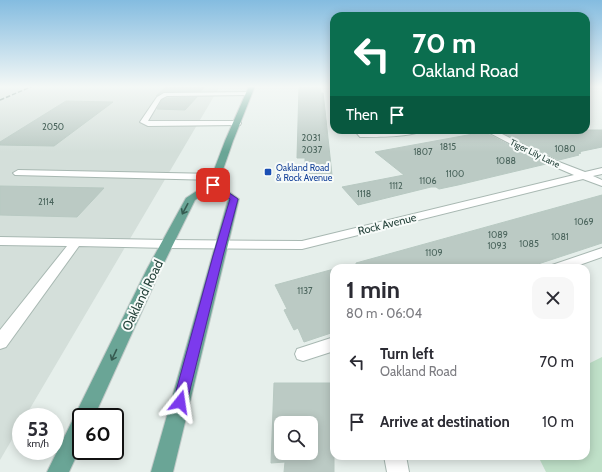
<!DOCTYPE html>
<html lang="en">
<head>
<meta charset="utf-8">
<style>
	body { margin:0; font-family:Cabin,sans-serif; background:#f7f7f7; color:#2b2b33; height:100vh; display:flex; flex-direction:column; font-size:15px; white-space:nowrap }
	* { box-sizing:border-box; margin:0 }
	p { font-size:13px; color:#7c7c81 }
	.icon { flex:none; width:22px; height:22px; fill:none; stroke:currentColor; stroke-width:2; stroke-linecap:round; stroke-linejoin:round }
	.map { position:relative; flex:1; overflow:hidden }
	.drawer { position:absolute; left:330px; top:264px; width:260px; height:196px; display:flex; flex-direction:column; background:#fff; border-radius:12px; box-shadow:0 2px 10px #0003 }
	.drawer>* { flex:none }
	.guide { position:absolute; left:330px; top:12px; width:260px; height:122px; border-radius:12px; box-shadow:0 2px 10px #0003; background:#0b6e4f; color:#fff; overflow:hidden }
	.fabs { position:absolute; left:274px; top:416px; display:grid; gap:8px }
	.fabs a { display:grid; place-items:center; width:44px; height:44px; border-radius:8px; background:#fff; box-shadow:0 2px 10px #0003; font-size:20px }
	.speed { position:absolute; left:12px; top:408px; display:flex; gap:8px; font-size:20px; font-weight:700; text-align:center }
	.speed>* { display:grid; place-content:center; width:52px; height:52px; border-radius:50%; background:#fff; box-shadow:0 2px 10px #0003; line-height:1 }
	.speed small { font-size:10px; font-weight:400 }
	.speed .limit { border:2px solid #111; border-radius:6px; background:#fff; color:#111 }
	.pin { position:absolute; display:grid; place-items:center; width:34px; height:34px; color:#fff; margin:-17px; border-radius:8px; box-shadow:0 2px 6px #0006 }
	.me { position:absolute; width:44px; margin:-22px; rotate:15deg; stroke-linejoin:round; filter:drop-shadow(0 0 3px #0008) }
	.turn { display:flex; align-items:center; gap:14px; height:84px; padding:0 16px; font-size:18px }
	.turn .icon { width:52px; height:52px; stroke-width:2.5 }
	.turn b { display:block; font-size:28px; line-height:34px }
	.then { display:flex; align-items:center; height:38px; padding:0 16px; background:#0003; gap:8px; font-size:15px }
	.round { display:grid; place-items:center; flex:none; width:42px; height:42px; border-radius:12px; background:#f7f7f7 }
	.summary { display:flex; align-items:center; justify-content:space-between; height:68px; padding:0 16px }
	h1 { font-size:24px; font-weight:700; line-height:30px }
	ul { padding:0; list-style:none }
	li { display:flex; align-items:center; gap:12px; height:60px; padding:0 16px }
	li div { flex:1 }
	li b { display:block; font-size:15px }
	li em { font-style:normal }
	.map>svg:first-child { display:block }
	.built { fill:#d4dfda }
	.green { fill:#bfe0c8 }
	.building { fill:#bbcac4; stroke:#b8c9c2; fill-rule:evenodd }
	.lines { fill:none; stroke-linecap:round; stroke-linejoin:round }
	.service-casing { stroke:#a8b8b2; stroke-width:2 }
	.minor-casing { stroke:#a8b8b2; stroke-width:2 }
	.primary-casing { stroke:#c2cac8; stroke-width:2 }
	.service { fill:#fff; fill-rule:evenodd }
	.minor { fill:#fff; fill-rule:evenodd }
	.primary { fill:#6aa596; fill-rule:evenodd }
	.rail { stroke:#5f7d75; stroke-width:1.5; stroke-dasharray:4.5 2; stroke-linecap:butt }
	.oneway { stroke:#365b51 }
	.route { fill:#7c3aed; stroke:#51269a }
	.transit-dot { fill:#1a4fb4; stroke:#f7fbf9; stroke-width:1.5 }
	.labels { text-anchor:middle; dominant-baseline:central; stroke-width:4; stroke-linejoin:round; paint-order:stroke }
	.number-label { font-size:9px; fill:#4a645c }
	.far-street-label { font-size:9px; fill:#24423a; stroke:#f7fbf9 }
	.far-transit-label { font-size:9px; fill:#164399; stroke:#f7fbf9; text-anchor:start }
	.street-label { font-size:11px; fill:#24423a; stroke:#f7fbf9 }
	.near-street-label { font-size:13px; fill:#24423a; stroke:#f7fbf9 }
</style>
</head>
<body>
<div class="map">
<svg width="602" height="472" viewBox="0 0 602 472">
	<rect width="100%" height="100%" fill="#e6efeb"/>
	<!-- built -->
	<path class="built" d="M0,86H220L25,417H21V424L0,460Z"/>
	<!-- green -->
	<path class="green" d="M602,357V472H546L538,456H586V365Z"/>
	<!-- building -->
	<path class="building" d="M167,86H206L201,91L164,92L156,96Z
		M299,86H320L321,93H323L324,101L332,175H305V158H297Z
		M197,97L185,110L157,109L162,100L167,98Z
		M66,101L113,102L54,146L0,145V142Z
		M497,130H602V147L578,152L581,153L577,154L579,155L559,160Z
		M484,132L546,164L458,185L439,189L436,187H431L358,205L342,187L404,175L375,152Z
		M0,186L104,188L77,217L0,215Z
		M602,195V243L532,266L522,268H356V263Z
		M334,269V332L304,342L298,328L294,330L284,310L287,309L275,285Z
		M274,383H334V472H284L285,462L271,463ZM281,423H311V453H281Z"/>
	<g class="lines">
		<defs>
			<path id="service" d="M248,92L250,93V95L167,96L161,99L148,121H237L241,123L240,125L148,126L140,122L157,97L164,93Z
				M18,170L216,174L221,177L216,180L15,175L13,173Z
				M0,237L168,240L172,241L174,244L172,247L168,248L79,246L6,347L0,349V330L67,246L0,245Z"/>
			<path id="minor" d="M354,130H362L365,133L423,130C414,137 376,137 363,137H360Z
				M484,130H494L559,162L585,172L602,168V174L593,176L602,180V186L583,179L302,249L168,248L164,247L162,244L164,241L168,240L302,241L574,175L553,166Z
				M602,248V257L571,268H550L552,265Z
				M334,337V351L303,361L297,359L295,354L297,349Z
				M384,456H406L409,472H387Z"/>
			<path id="primary" d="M249,86H255L233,141L218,184L239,199L173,472H151L228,200L213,189L195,200L161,269L94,417H81V446L69,472H47L147,269L186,198L209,183L225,141Z"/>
		</defs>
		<!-- service casing -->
		<use href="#service" class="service-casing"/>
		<!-- minor casing -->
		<use href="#minor" class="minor-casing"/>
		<!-- primary casing -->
		<use href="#primary" class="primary-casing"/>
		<!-- service -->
		<use href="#service" class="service"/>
		<!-- minor -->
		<use href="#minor" class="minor"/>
		<!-- primary -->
		<use href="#primary" class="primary"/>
		<!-- rail -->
		<path class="rail" d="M0,100L33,86"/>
	</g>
	<!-- one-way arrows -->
	<defs><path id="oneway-shaft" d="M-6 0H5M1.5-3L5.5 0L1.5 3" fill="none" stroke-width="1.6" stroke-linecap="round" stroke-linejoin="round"/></defs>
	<g class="oneway">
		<use href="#oneway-shaft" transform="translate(185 209) rotate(118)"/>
		<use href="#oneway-shaft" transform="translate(114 355) rotate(115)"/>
	</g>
	<!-- sky -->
	<linearGradient id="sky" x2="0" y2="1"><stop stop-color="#84bce0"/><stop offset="0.57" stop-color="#f4f8f6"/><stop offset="1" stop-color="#f4f8f6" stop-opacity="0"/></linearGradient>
	<rect width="602" height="152" fill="url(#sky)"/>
	<!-- route -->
	<path class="route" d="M213,182L238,199L223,256L187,402L185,407L180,409L175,407L173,402L213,256L230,199L211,186L210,185Z"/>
	<!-- markers -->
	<rect class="transit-dot" x="264" y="168" width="8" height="8" rx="2"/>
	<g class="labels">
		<!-- number labels -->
		<g class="number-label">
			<text x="53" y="126">2050</text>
			<text x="311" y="137">2031</text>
			<text x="448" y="146">1815</text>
			<text x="565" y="148">1080</text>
			<text x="312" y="149">2037</text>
			<text x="423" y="151">1807</text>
			<text x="506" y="160">1088</text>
			<text x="455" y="173">1100</text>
			<text x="428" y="180">1106</text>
			<text x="396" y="185">1112</text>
			<text x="364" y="193">1118</text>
			<text x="46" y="201">2114</text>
			<text x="584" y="221">1069</text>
			<text x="498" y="234">1089</text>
			<text x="560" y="236">1081</text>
			<text x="529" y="243">1085</text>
			<text x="497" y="245">1093</text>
			<text x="434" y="252">1109</text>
			<text x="305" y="290">1137</text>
		</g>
		<!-- far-street labels -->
		<g class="far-street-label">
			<text transform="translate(535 153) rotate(26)">Tiger Lily Lane</text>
		</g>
		<!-- far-transit labels -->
		<g class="far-transit-label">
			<text x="276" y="167">Oakland Road<tspan x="276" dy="10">&amp; Rock Avenue</tspan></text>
		</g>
		<!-- street labels -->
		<g class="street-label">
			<text transform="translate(387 224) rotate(-14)">Rock Avenue</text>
		</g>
		<!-- near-street labels -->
		<g class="near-street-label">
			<text transform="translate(142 295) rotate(-64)">Oakland Road</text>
		</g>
	</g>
</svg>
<div class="fabs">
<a><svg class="icon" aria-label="search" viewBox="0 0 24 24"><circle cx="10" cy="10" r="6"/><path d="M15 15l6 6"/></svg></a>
</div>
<div class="speed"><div>53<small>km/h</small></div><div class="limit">60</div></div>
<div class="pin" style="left:213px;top:185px;background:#d93025"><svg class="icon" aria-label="arrive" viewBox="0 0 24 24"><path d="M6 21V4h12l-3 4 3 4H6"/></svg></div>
<svg class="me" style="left:180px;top:402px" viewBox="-20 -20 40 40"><path d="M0-17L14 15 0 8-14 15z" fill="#7c3aed" stroke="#fff" stroke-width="4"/></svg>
<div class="guide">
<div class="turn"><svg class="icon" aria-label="left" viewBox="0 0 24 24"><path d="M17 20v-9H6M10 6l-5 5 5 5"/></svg><div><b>70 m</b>Oakland Road</div></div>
<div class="then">Then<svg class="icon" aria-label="arrive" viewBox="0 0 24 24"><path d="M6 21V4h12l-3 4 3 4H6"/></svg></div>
</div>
<section class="drawer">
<div class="summary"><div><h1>1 min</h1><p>80 m · 06:04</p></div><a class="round"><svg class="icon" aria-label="close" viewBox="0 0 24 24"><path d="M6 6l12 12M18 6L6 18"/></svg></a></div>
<ul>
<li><svg class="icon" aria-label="left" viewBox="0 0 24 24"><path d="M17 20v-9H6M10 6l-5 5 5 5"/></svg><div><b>Turn left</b><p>Oakland Road</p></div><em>70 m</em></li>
<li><svg class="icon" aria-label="arrive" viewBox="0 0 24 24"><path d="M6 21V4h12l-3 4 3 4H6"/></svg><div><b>Arrive at destination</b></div><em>10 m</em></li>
</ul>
</section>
</div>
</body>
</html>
